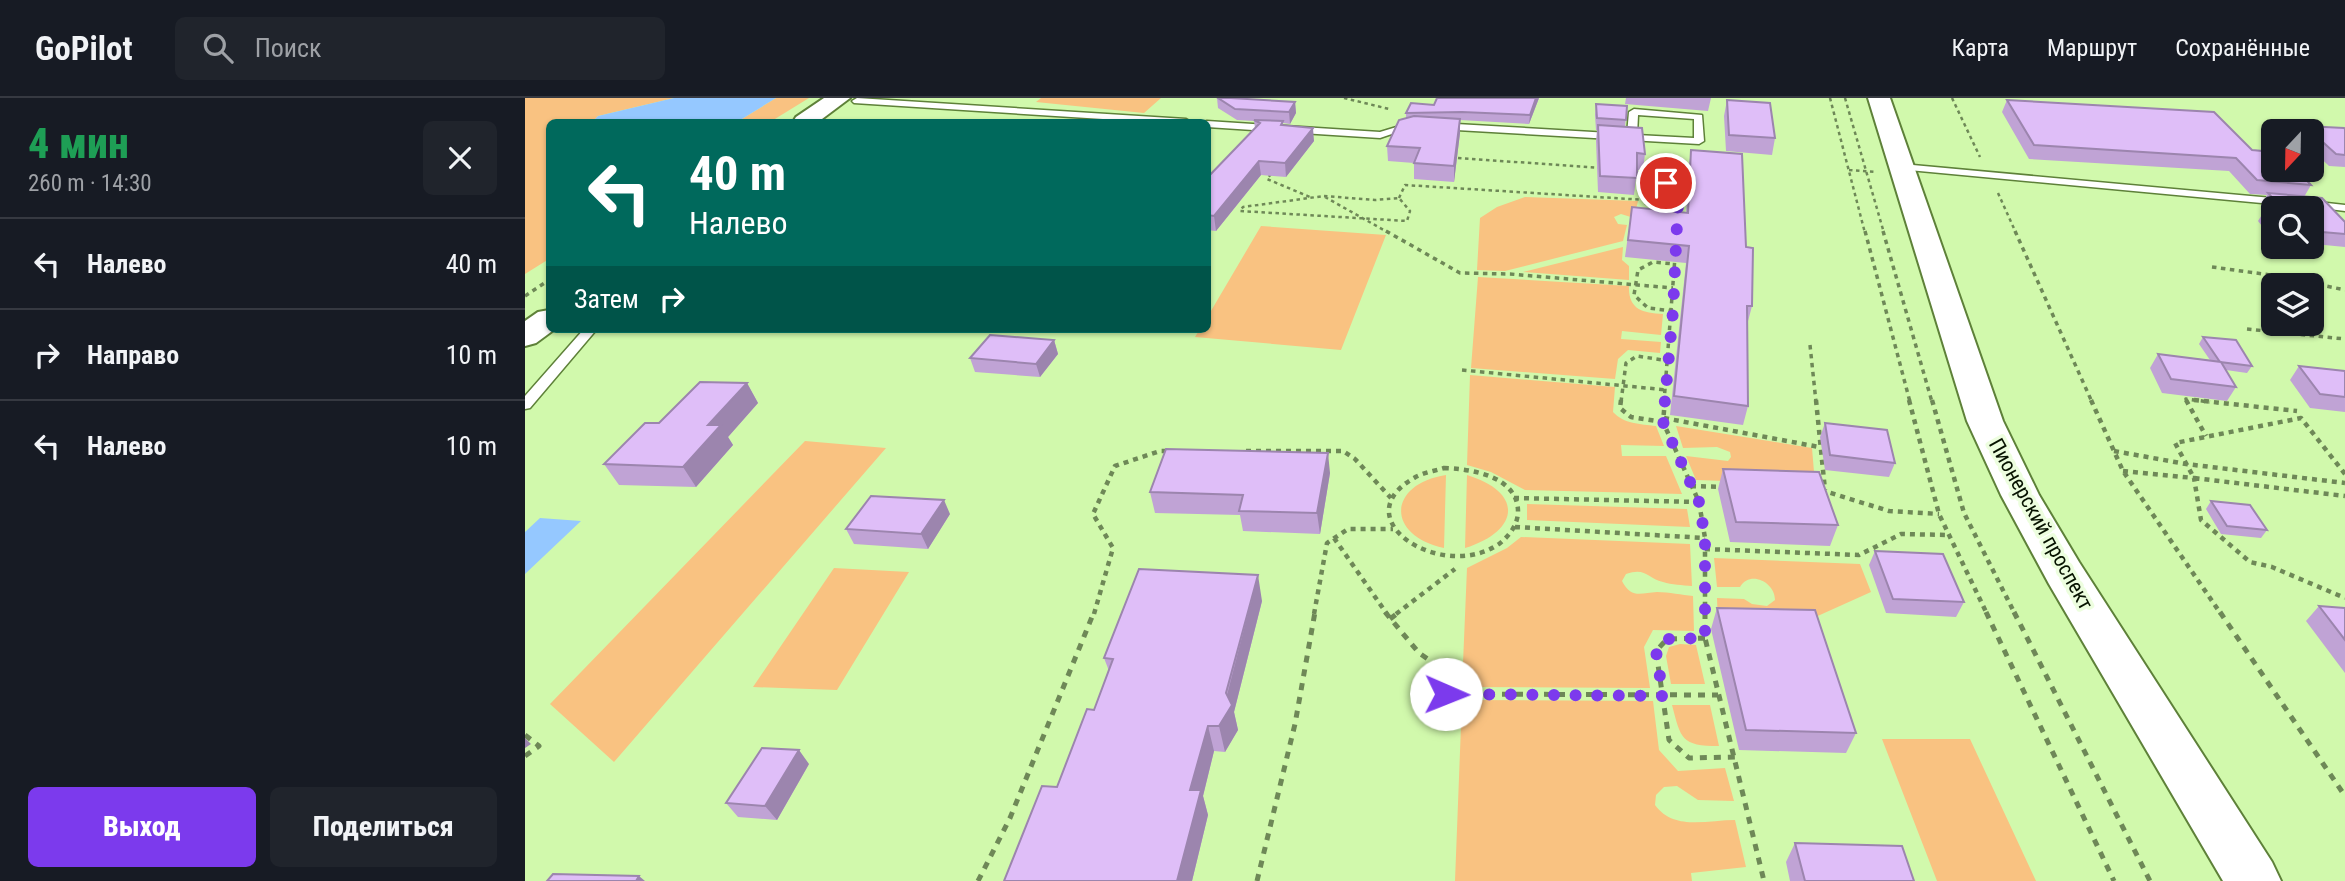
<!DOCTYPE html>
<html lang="ru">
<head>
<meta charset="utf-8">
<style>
	body { margin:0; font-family:"Roboto Condensed",sans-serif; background:#20242c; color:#f1f3f6; height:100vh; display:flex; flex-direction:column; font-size:26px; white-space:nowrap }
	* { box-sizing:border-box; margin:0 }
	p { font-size:23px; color:#9ea1a6 }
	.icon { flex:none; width:38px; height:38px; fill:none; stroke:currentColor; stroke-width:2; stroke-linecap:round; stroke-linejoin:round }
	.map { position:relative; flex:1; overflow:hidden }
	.side { display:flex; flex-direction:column; background:#171b24; width:525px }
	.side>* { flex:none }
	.banner { position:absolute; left:21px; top:21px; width:665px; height:214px; border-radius:10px; box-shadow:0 2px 5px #0004; background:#00695c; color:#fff; overflow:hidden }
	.needle { width:46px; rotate:202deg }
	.controls { position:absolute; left:1736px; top:21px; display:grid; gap:14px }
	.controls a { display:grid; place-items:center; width:63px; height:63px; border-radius:10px; background:#171b24; box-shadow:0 2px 5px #0004; font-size:35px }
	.pin { position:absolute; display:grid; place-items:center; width:60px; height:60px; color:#fff; margin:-30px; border:4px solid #fff; border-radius:50%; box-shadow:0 2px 7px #0007 }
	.me { position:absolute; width:77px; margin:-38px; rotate:91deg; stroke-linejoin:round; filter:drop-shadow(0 0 5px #0008) }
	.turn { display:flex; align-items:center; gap:24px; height:147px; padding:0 28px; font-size:32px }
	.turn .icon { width:91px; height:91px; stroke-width:2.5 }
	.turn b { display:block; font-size:49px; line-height:60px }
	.then { display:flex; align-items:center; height:66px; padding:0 28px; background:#0003; gap:14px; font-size:26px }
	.round { display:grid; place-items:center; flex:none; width:74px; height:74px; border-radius:10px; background:#20242c }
	.head { display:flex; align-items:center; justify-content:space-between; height:119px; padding:0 28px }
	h1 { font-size:42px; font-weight:800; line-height:52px; color:#1e9e55 }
	.button { display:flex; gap:14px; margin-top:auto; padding:14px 28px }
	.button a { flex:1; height:80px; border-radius:10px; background:#7c3aed; color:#fff; font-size:28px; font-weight:800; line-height:80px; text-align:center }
	.button a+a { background:#20242c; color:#f1f3f6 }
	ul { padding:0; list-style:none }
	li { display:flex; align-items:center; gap:21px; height:91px; padding:0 28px; border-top:2px solid #363941 }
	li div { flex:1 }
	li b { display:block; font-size:26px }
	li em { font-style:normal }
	header { display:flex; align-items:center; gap:42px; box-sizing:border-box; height:98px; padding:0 35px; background:#171b24; border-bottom:2px solid #363941 }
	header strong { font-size:33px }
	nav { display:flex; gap:38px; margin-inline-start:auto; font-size:24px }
	.search { width:490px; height:63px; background:#20242c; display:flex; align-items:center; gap:18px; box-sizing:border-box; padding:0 24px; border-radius:10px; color:#9ea1a6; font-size:26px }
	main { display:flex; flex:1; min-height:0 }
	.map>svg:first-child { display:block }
	.green { fill:#f9c281 }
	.water { fill:#95c8ff }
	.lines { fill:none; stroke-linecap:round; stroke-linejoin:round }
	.lane-casing { stroke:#5e8139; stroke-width:3 }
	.secondary-casing { stroke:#5e8139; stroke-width:4 }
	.primary-casing { stroke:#5e8139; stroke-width:4 }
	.path-far3 { stroke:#6e8857; stroke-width:2.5; stroke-dasharray:3.5 3.5; stroke-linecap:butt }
	.path-far2 { stroke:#6e8857; stroke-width:3.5; stroke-dasharray:4.5 4.5; stroke-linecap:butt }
	.path-far1 { stroke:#6e8857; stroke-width:4.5; stroke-dasharray:5 5; stroke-linecap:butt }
	.path { stroke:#6e8857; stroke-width:5; stroke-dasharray:7 7; stroke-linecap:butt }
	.lane { fill:#fff; fill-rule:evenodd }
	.secondary { fill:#fff; fill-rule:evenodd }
	.primary { fill:#fff; fill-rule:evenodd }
	.wall { fill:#c0a3d5 }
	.shaded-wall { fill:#9c85ae }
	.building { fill:#dfbef8; stroke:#9c85ae; stroke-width:2 }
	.route { stroke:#7c3aed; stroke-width:12; stroke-dasharray:0 21.6 }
	.labels { text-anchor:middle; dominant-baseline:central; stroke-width:7; stroke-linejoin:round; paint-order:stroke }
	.street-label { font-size:21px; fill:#071300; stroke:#edfedf }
</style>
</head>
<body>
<header>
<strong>GoPilot</strong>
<div class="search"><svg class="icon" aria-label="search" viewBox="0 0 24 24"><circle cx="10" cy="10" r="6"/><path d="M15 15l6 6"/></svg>Поиск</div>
<nav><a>Карта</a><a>Маршрут</a><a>Сохранённые</a></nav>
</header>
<main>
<section class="side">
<div class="head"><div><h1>4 мин</h1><p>260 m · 14:30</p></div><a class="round"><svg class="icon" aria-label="close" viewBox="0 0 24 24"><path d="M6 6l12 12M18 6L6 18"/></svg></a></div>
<ul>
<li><svg class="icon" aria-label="left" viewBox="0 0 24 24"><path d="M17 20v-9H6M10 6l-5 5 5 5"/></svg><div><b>Налево</b></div><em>40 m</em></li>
<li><svg class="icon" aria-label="right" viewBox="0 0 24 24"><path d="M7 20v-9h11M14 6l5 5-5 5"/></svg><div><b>Направо</b></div><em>10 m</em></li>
<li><svg class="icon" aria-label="left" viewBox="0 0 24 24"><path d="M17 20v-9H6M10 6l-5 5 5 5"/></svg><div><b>Налево</b></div><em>10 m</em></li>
</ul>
<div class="button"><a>Выход</a><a>Поделиться</a></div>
</section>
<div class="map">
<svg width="1820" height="783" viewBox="0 0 1820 783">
	<rect width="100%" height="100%" fill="#d1f9ac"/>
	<!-- green -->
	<path class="green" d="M0,0H149L73,18L67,24H24V161L0,176Z
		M251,0H284L245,24H212Z
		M516,0H636L619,15L511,4Z
		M1000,99L1113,103L1109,120L1096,116L1089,119L1093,126L1102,127L1098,143L980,173L952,172L955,120L972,109Z
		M736,128L861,137L816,252L670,239L675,231H682L683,218Z
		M1098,149L1097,162L1104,168V182L998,174Z
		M953,179L1104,188C1103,211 1117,215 1138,216L1136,237L1097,233L1096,241L1136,244L1135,255L1103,252L1093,261L1090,281L946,270Z
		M945,277L1090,289L1088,314C1099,326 1115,326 1131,328L1139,348L1096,347L1097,358H1141L1157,396L1000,392L966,374L942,367Z
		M1151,328L1287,350L1290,386L1171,382L1161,358L1203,363L1206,359L1205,354L1192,349L1158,350Z
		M280,343L361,350L89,664L25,606Z
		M921,377L919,450C860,437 863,386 921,377Z
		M942,377C1000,395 994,433 940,450Z
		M1002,406L1162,411L1165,429L1002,422Z
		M996,439L1165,446L1167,488C1157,487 1147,487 1138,484C1122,480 1121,469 1101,476L1097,483C1106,501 1116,495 1132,494C1144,494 1157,497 1168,498L1169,533L1128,532L1119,549L1125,590L937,589L942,470L982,450Z
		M1189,460L1335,466L1346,494L1266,530L1193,529L1192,500L1219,501L1227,506L1242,508L1250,502C1250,484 1225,472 1215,489H1192Z
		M309,470L384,474L312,592L228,589Z
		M1155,546L1171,547L1180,586H1146L1141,558L1144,549Z
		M937,602L1128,603L1134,652L1153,673L1200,670L1209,703L1173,702L1152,688L1139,689L1131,697L1130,707C1149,733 1182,722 1210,722L1221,769L1166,775L1167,783H930Z
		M1147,607H1185L1194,648C1156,648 1156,641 1147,607Z
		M1357,641H1445L1511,783H1412Z"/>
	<!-- water -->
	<path class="water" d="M149,0H251L212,24H67L73,18Z
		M15,420L56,423L0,476V434Z"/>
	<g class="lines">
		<defs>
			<path id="lane" d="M332,0L661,21L666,24H625L329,5L327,3Z
				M1109,11L1177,17L1179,43L1174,46L914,31L909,28L914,25L1102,36L1104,14ZM1113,17L1169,21V40L1112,37Z
				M682,23L855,34L888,24L893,27L855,40L682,29V24H678Z
				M1377,66L1758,101L1763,104L1758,107L1373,71V67Z
				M1784,103L1820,107V113L1780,108L1779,106Z
				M59,231H72L5,310L0,311V298Z"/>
			<path id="secondary" d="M1343,0H1365L1478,323L1514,397L1554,464L1747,764L1756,783H1698L1524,486L1476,397L1442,323Z"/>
			<path id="primary" d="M299,0H325L293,24H268L271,19Z
				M24,212V231H30L11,245L0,248V223L13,214Z"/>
		</defs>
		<!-- lane casing -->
		<use href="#lane" class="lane-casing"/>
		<!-- secondary casing -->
		<use href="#secondary" class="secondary-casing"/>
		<!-- primary casing -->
		<use href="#primary" class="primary-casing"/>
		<!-- path-far3 -->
		<path class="path-far3" d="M819,0L864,11
			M1305,0L1340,135
			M1320,0L1359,135
			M1427,0L1455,59
			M933,60L1077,70
			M1324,72L1351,74
			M1106,73L1132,79L1140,85
			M746,76L742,81L785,99
			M1473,95L1491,135
			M799,98L850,102L874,100L885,113L882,123L715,113L718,109Z
			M800,99L864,135
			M874,100L880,87L1153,104
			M1120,114L1123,90L1133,85L1153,86L1152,119"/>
		<!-- path-far2 -->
		<path class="path-far2" d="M861,133L935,175L985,176L1148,190
			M1340,133L1385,304
			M1358,133L1407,304
			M1490,133L1567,304
			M1687,169L1753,178L1820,192
			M0,198L24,182
			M1148,213L1123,210L1109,197L1113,172L1128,164L1149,166
			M1722,231L1820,241
			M1285,247L1291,304
			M937,272L1142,292
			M1096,304L1101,265L1112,258L1144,263
			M1139,304L1150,159
			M1662,304L1661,301L1685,304"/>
		<!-- path-far1 -->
		<path class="path-far1" d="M1096,302L1095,310L1106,319L1138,324
			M1140,302L1138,324L1174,404L1180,440V516
			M1291,302L1300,392
			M1384,302L1414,416L1462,516
			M1407,302L1439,415L1490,516
			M1566,302L1598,373L1696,516
			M1661,302L1681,338
			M1669,302L1772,313
			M1139,320L1294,349
			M721,353H818L830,361L866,400
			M1589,353L1661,366L1820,385
			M919,370C946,371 994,378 993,415C992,428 984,438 974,446C917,485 817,421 889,380C897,375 909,373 919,370Z
			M1598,373L1669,380L1676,422L1725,464L1747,469L1820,500
			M1820,376L1776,320L1650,345L1669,380L1820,398
			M1166,388L1199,389
			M1296,392L1364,413L1414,416
			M989,400L1174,404
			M990,429L1180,440
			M809,440L862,516
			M1180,451L1334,457L1376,436L1423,437
			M569,516L588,450L568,416L590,368L635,353H646
			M789,516L802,445L823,431H868
			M871,516L930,471"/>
		<!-- path -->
		<path class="path" d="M860,514L894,555L925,576
			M1180,514V540L1239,783
			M1461,514L1589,783
			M1489,514L1625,783
			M1695,514L1820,698
			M865,521L874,514
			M1180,540L1142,541L1131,553L1144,642L1164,660L1210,659
			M921,596L1193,597
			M0,637L14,648L0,658
			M453,783L485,720L569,514
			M732,783L770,626L790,514"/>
		<!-- lane -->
		<use href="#lane" class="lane"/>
		<!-- secondary -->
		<use href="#secondary" class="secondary"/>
		<!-- primary -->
		<use href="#primary" class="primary"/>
	</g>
	<!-- wall -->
	<path class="wall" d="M692,0L770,4L771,15L765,26L758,25V27L789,43L761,79L736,77L691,133L682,132V80L730,30L729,23L712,22L693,10Z
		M1014,0L1004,26L935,22V35L929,84L889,81V65L863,63L862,48L881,20V15L909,7Z
		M1101,0H1186L1183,13L1100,6Z
		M1202,2L1250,40L1247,57L1201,53L1199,18Z
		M1482,2L1727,52L1786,87L1779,99L1820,124V149L1789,146L1787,144V110H1748V142L1733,123L1740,112L1736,108L1742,97L1725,96L1704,73L1504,61L1477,14Z
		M1071,6L1102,8L1100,29L1120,56L1118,72H1112L1109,97L1073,94L1071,43L1072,32H1071L1070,17Z
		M1780,28L1820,31V69L1804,68L1787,52V33H1776Z
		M1166,52L1221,149L1227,208L1222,227L1223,308L1218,327L1145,317L1161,165L1100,159L1107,109L1161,115L1164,68Z
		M1754,149H1776L1763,160Z
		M1678,239L1727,268L1722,275L1701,272L1711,289L1702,303L1637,295L1625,270L1633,256L1685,262L1674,246Z
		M529,242L533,256L515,279L450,274L445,260Z
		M1774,268L1820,273V314L1785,310L1765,282Z
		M222,285L233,305L203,339L208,347L171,389L94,387L79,366L134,325Z
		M1300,325L1370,365L1364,379L1300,372L1295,339Z
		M1198,371L1313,427L1305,448L1205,444L1193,391Z
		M805,375L795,436L718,433L715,417L630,415L625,394Z
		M1686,403L1742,432L1736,440L1696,436L1681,411Z
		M425,416L403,451L329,446L321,431Z
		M1350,453L1439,504L1431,519L1361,515L1344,467Z
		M737,503L709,614L713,632L700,654L689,653L678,698L683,717L667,783H479L532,689L569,612L584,573L579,560Z
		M1794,508L1820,510V575L1781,523Z
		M1192,510L1331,635L1321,655L1214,652L1186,531Z
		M284,666L252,722L213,719L201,705Z
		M1270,745L1389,783H1265L1261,764Z"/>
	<!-- shaded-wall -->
	<path class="shaded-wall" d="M1011,0H1014L1004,26L1005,17Z
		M770,4L771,15L765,26L764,14Z
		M935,21V35L929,84V68Z
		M788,30L789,43L761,79L760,65Z
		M734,63L736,77L691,133L689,118Z
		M1770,149H1776L1763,160Z
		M529,242L533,256L515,279L511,266Z
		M222,285L233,305L203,339L208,347L171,389L158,369L183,327Z
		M803,355L805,375L795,436L792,415Z
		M419,402L425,416L403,451L396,436Z
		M733,477L737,503L709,614L713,632L700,654L694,628Z
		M683,628L689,653L678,698L683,717L667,783H652L665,692Z
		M0,640L6,646L0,650Z
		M274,652L284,666L252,722L240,708Z
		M114,778L120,783H111Z"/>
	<!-- building -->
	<path class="building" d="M693,0H706L770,4L764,14L710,11Z
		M912,0H1011L1005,17L937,14L881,15L886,5L909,7Z
		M1202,2L1245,5L1250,40L1204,37Z
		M1482,2L1689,14L1727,52L1748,54V72H1772L1786,87L1732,82L1711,60L1509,47Z
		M1071,6L1102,8L1101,22L1072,20Z
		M889,18L935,21L929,68L889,65L895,50L862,48L874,22Z
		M729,22L758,23L756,27L788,30L760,65L734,63L689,118L682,117V80L735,25Z
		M1073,27L1117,30L1120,56L1112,55V80L1075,78Z
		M1780,28L1819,30L1820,31V57L1811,56Z
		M1166,52L1217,56L1221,149L1228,150L1227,208H1222L1223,308L1149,298L1164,148L1103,142L1107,109L1163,115Z
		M1743,95L1797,100L1820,124V136L1797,134L1792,128L1787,133V110H1757Z
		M1740,111H1748V120Z
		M465,237L529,242L511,266L445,260Z
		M1678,239L1711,242L1727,268L1695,264Z
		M1633,256L1696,264L1711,289L1646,281Z
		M1774,268L1820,273V299L1795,296Z
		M175,284L222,285L183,327H196L158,369L79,366L120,325H134Z
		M1300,325L1362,332L1370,365L1305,357Z
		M641,351L803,355L792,415L714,413L718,397L625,394Z
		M1198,371L1294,374L1313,427L1211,424Z
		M346,398L419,402L396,436L321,431Z
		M1686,403L1725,407L1742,432L1702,428Z
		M1350,453L1418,456L1439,504L1368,501Z
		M614,471L733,477L701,595L707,607L694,628H683L665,692H676L652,783H479L517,688L532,689L562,611L569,612L588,561L579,560Z
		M1794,508L1820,510V542Z
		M1192,510L1290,512L1331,635L1221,632Z
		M237,650L274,652L240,708L201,705Z
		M1270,745L1377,748L1389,783H1280Z
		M28,776L114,778L111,783H22Z"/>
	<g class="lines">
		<!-- route -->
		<path class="route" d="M921,596L1138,598L1131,553L1142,541L1180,540V440L1174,404L1138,324L1148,213L1153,104V86L1141,85"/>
	</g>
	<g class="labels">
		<!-- street labels -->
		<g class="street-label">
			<text transform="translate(1516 426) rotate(61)">Пионерский проспект</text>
		</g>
	</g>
</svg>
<div class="controls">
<a><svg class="needle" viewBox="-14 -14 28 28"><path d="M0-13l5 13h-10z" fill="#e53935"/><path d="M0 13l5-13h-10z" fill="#9ea1a6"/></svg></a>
<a><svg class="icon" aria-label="search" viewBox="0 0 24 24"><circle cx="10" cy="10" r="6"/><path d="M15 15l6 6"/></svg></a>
<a><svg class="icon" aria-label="layers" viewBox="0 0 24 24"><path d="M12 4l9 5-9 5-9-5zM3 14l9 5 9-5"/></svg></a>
</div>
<div class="pin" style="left:1141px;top:85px;background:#d93025"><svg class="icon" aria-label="arrive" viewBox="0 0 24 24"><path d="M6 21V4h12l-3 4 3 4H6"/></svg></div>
<svg class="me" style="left:921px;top:596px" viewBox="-20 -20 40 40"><circle r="19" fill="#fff"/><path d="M0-13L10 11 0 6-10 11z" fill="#7c3aed"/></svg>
<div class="banner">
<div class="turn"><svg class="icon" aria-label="left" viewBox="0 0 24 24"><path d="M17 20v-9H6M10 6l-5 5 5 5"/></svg><div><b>40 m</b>Налево</div></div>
<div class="then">Затем<svg class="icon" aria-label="right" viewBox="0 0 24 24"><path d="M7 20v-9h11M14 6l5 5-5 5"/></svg></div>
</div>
</div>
</main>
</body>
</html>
